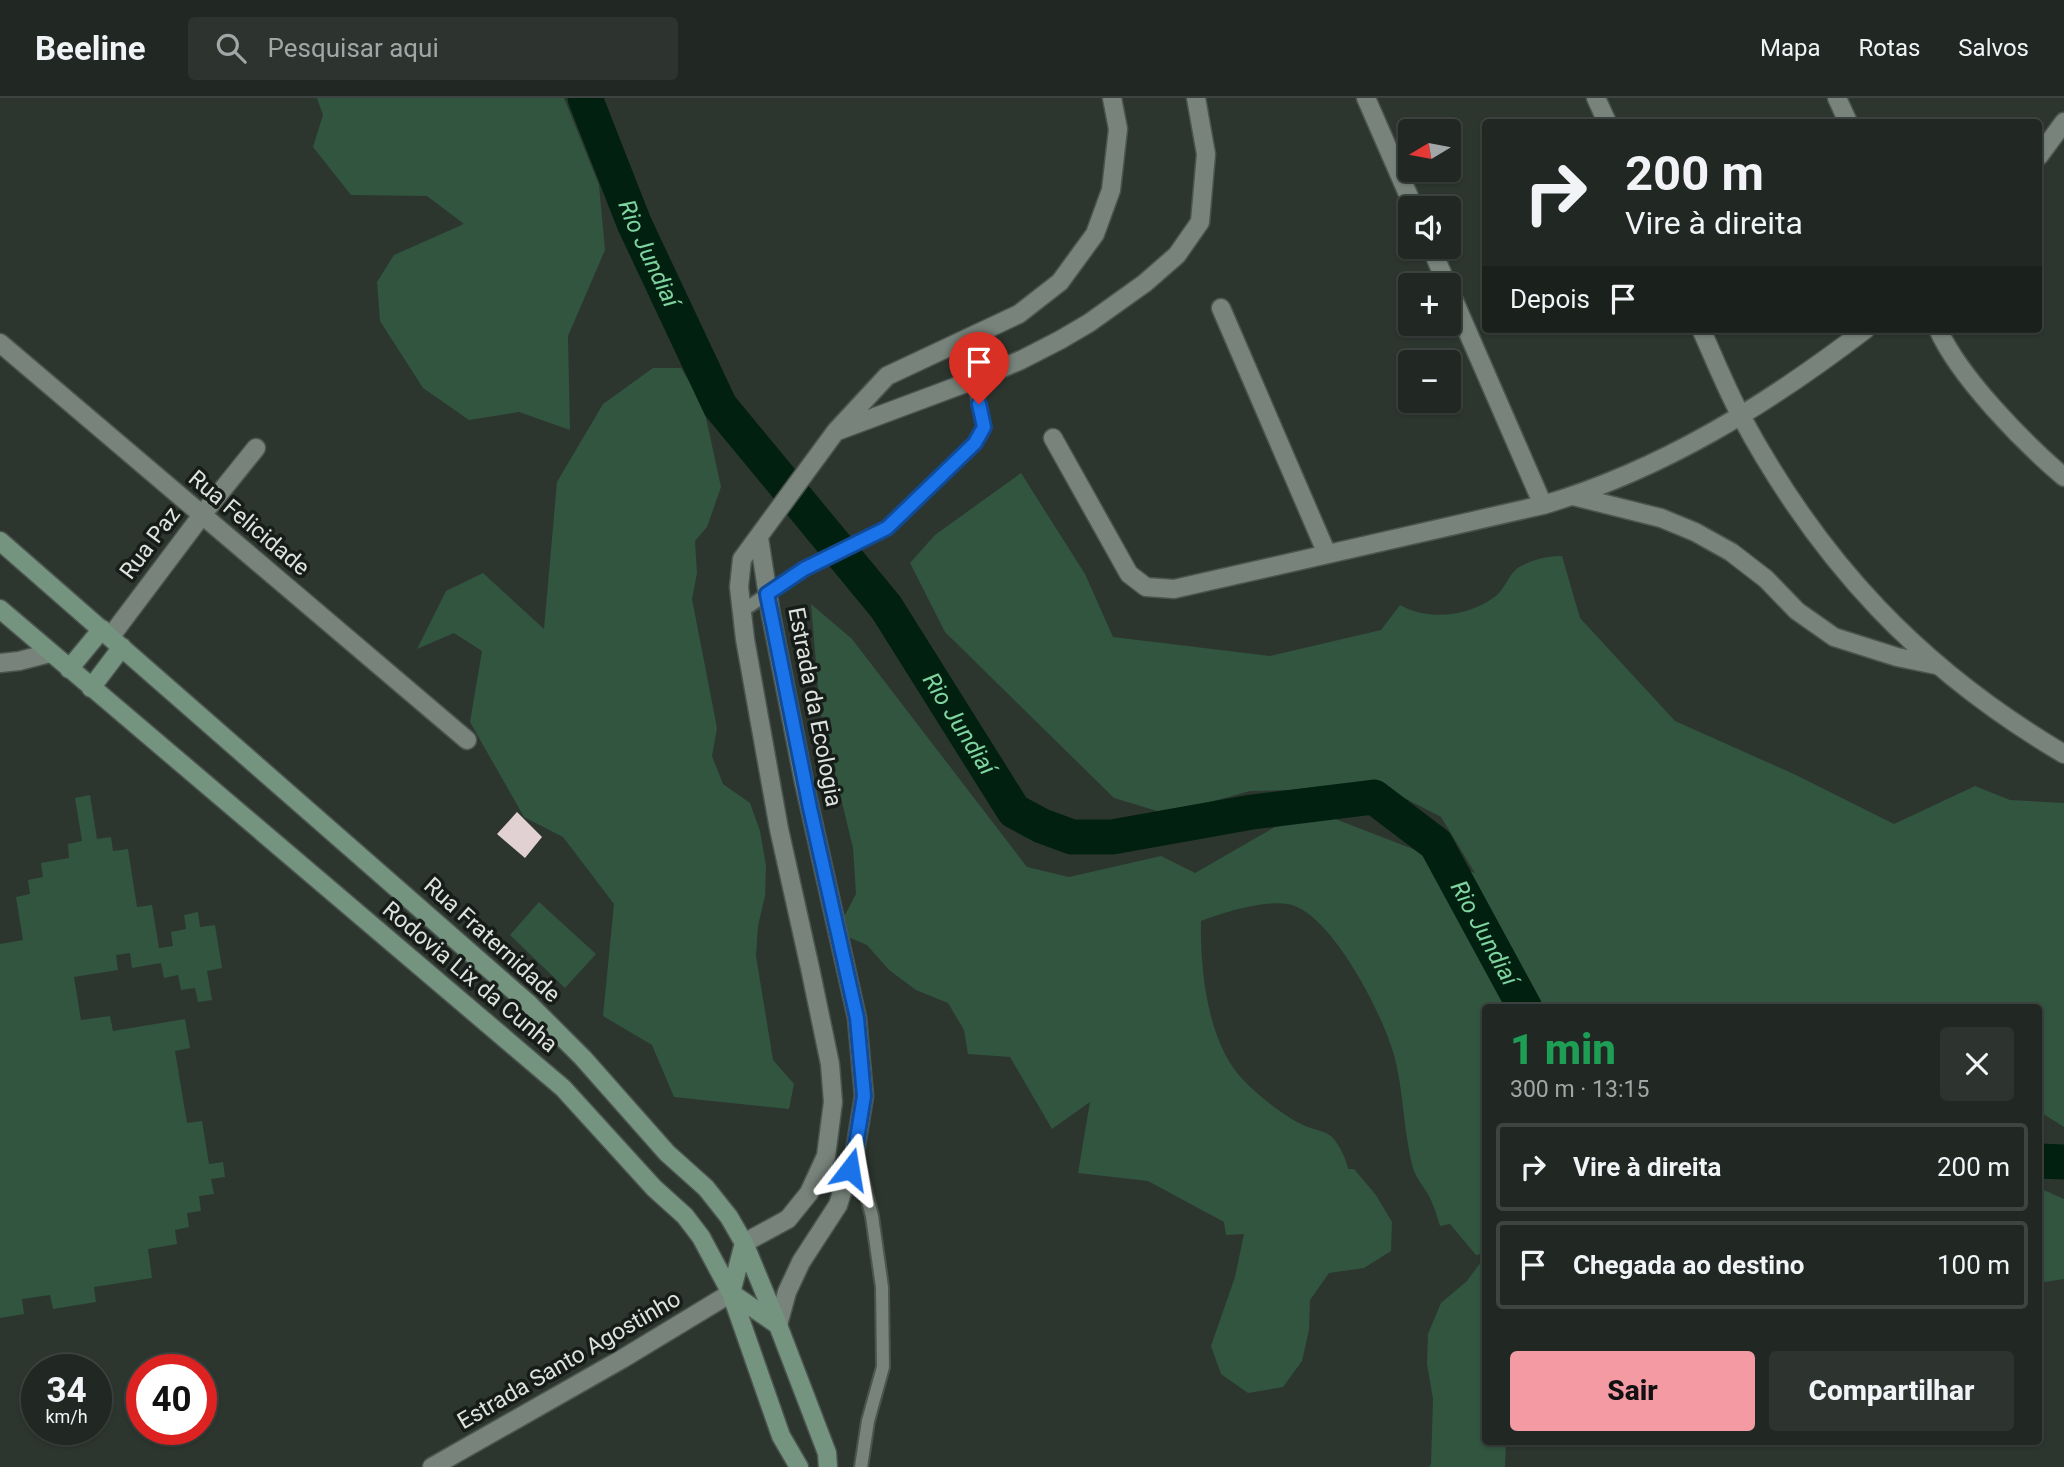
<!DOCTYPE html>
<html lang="pt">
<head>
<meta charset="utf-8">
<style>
	body { margin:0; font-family:Roboto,sans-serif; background:#2d3430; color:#f1f3f6; height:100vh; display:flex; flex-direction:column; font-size:26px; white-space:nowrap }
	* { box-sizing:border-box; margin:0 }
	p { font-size:23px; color:#a2a6a6 }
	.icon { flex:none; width:38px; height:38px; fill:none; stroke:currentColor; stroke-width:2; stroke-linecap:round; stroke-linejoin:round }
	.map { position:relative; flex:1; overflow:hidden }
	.drawer { position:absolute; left:1482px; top:906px; width:560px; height:441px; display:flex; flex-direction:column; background:#212823; border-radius:7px; box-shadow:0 2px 5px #0004,0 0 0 2px #3e4441 }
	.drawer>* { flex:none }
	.guide { position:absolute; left:1482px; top:21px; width:560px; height:214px; border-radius:7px; box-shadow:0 2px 5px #0004,0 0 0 2px #3e4441; background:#212823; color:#f1f3f6; overflow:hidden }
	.needle { width:46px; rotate:260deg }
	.fabs { position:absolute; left:1398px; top:21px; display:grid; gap:14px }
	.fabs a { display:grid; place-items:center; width:63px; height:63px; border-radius:7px; background:#212823; box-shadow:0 2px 5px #0004,0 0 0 2px #3e4441; font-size:35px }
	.speed { position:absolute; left:21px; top:1256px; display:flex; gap:14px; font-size:35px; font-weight:700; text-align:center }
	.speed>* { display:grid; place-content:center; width:91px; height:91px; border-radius:50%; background:#212823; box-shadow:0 2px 5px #0004,0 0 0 2px #3e4441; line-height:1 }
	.speed small { font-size:18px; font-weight:400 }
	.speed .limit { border:10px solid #d22; background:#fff; color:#111 }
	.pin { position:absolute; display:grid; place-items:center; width:60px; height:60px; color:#fff; margin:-72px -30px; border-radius:50% 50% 50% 0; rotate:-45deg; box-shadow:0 0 7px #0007 }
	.pin .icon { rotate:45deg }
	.me { position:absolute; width:77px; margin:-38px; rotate:14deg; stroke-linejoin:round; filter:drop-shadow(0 0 5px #0008) }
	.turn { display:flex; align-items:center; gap:24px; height:147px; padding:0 28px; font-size:32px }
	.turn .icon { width:91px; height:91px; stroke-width:2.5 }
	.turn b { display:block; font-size:49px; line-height:60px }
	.then { display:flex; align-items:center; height:66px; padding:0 28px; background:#0003; gap:14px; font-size:26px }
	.round { display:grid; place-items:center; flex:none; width:74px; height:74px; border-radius:7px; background:#2d3430 }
	.summary { display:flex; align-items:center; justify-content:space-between; height:119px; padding:0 28px }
	h1 { font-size:42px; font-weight:800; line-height:52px; color:#1e9e55 }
	.primary-button { display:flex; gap:14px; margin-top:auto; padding:14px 28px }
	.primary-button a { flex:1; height:80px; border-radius:7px; background:#f49aa3; color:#111; font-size:28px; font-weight:800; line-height:80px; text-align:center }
	.primary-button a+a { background:#2d3430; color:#f1f3f6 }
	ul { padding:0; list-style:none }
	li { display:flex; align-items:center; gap:21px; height:88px; margin:0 14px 10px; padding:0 14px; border:4px solid #3e4441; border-radius:7px }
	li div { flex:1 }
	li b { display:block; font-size:26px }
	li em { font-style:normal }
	header { display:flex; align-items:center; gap:42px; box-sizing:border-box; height:98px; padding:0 35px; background:#212823; border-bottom:2px solid #3e4441 }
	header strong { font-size:33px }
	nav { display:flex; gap:38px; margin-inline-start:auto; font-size:24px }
	.search { width:490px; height:63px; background:#2d3430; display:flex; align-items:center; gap:18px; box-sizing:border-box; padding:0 24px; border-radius:7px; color:#a2a6a6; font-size:26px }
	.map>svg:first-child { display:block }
	.green { fill:#31553f }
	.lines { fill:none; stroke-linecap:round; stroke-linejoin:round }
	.river { stroke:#022010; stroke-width:35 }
	.building { fill:#e2d1d2 }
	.service-casing { stroke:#4c544f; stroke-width:16 }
	.minor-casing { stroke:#4c544f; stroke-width:21 }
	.tertiary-casing { stroke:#4c544f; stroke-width:21 }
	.secondary-casing { stroke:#4c544f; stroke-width:21 }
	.service { stroke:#77837b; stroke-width:12 }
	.minor { stroke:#77837b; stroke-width:18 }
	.tertiary { stroke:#77837b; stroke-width:18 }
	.secondary { stroke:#749480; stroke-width:18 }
	.route-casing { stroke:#114b97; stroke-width:18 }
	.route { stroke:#1a73e8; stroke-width:12 }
	.labels { text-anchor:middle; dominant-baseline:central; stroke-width:7; stroke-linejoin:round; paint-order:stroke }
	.street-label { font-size:23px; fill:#dde3df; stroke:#171c19 }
	.water-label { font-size:24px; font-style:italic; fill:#7fd4a0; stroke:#171c19 }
</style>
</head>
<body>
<header>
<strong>Beeline</strong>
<div class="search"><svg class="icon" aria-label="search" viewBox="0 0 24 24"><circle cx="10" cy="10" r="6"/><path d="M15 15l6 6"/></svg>Pesquisar aqui</div>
<nav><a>Mapa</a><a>Rotas</a><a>Salvos</a></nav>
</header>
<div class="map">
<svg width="2064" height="1369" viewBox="0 0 2064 1369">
	<rect width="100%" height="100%" fill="#2c362f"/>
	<!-- green -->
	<path class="green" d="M317,0H564L599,87L605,152L568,238L570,332L519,314L469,322L423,290L380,223L377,184L394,157L464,126L427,98L351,97L313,49L323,17Z
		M653,270H681L703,306L721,389L707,429L695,443L697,475L692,501L717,630L712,658L723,686L750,705L760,733L766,768L765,798L758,828L756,858L773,962L794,986L789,1011L674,999L652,947L603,918L614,806L563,739L524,719L470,624L482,553L454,535L417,551L446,493L483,475L544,531L557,384L603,306Z
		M1021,375L1085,476L1113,539L1270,558L1381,532L1400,507C1430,524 1471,518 1497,497C1506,489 1510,473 1521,468C1534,461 1548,458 1562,458L1580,520L1675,623L1796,677L1894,726L1975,688L2010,702L2064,705V1029L2045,1017L2039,1018V910H1486V1155L1476,1157L1450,1126L1440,1128C1437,1118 1434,1108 1429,1098C1424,1089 1416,1080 1413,1070C1404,1037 1404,1000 1396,965C1387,923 1336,824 1295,808C1273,799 1223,814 1201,823C1200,870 1207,938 1238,976C1252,993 1282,1017 1301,1026C1310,1031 1323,1032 1331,1038C1338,1044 1347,1062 1348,1071H1354L1376,1097L1392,1124L1391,1153L1364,1170L1329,1175L1310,1202L1309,1232L1302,1263L1283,1289L1248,1295L1221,1276L1211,1248L1235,1179L1244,1136L1226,1137L1224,1124L1148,1083L1078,1075L1090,1004L1052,1031L1010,959L968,956L964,932L948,905L916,892L889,872L867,847L836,834L856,796L853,750L820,613L811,506L852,541L1027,769L1069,779L1161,758L1195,775L1275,729L1330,719L1475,775L1441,719L1385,690L1250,693L1167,716L1114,700L945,534L910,465L935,437Z
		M90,697L97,741L111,739L113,753L128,751L137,809L152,807L159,850L173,848L171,834L186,831L184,817L198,814L200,829L215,827L222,870L207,873L212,902L198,904L195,890L181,892L178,877L164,880L161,865L132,870L130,855L116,857L118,872L74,879L81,922L110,918L113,933L185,921L190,950L175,953L187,1025L202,1023L209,1066L223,1064L225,1079L211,1081L214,1096L199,1098L201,1113L187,1115L189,1129L175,1132L177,1146L148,1151L152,1180L94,1189L96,1204L53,1211L50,1197L22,1201L24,1216L0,1220V846L23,842L16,799L30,796L28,782L43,779L41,765L69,760L68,746L82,743L75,700Z
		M539,804L596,856L565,890L510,837Z
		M2039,1090L2064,1101V1181L2039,1185Z
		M1486,1157V1344H1506L1505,1369H1429L1431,1366L1433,1301L1427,1266L1428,1236L1441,1205L1467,1183Z"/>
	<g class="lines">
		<!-- river -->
		<g class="river">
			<path id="s1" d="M585,0L634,125L720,308L886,509L1014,713L1042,728L1072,739H1112L1252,714L1374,699L1436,746L1525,910"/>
			<path d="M2039,1063L2064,1064"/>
		</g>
	</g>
	<!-- building -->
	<path class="building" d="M517,714L542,739L525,760L497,736Z"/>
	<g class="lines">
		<defs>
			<path id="service" d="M742,513L805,471L887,430L975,345L984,329L974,282
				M855,1053L872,1118L882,1189L883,1269L868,1323L861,1369"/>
			<path id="minor" d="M1366,0L1414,110
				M1596,0L1607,24
				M1837,0L1848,24
				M2039,58L2064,24
				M1431,149L1447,187
				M1449,191L1543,407
				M1221,210L1327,456
				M1701,231C1714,260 1726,290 1741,318C1820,465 1920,571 2064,656
				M1938,231C1959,279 2024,345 2064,379
				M0,245L467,642
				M1053,340L1129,476L1146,489L1174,491L1543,407C1662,372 1768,306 1866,231
				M1573,398L1661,420L1695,434L1731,454L1766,481L1797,513L1834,539L1897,559L1936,567
				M111,538L202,417L256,350
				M0,565L19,563L50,555
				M432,1369L622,1261L731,1195"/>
			<path id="tertiary" d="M840,332L974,282L1021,262L1060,242L1089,225L1145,185L1177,157L1200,124L1206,56L1196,0
				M759,440L771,517L804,684L857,920L864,998L855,1053L838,1107L801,1164L787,1194L778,1227
				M744,1145L788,1121L809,1095L826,1058L833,1004L830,966L810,870L779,731L745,541L739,489L742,461L836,333L887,278L1019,216L1060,184L1095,136L1111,92L1118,31L1112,0"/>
			<path id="secondary" d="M0,443L529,906L583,960L667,1055L706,1090L729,1119L744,1145L778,1227L827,1355L828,1369
				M0,511L563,990L654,1090L685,1118L701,1139L731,1195L781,1338L799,1369
				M69,571L102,531
				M91,590L122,549
				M744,1145L731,1195L778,1227"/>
		</defs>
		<!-- service casing -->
		<use href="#service" class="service-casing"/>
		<!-- minor casing -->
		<use href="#minor" class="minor-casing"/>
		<!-- tertiary casing -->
		<use href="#tertiary" class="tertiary-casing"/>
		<!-- secondary casing -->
		<use href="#secondary" class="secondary-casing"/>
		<!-- service -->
		<use href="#service" class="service"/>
		<!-- minor -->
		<use href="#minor" class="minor"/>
		<!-- tertiary -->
		<use href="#tertiary" class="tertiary"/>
		<!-- secondary -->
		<use href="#secondary" class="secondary"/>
	</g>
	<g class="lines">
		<defs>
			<path id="route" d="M850,1071L855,1053L864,998L857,920L810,710L767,496L804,471L887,430L975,345L984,329L979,306"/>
		</defs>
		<!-- route casing -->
		<use href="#route" class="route-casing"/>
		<!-- route -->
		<use href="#route" class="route"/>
	</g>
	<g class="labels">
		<!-- street labels -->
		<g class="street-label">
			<text transform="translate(249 425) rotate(40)">Rua Felicidade</text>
			<text transform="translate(150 445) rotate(-53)">Rua Paz</text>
			<text transform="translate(815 609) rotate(79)">Estrada da Ecologia</text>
			<text transform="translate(492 842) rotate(42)">Rua Fraternidade</text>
			<text transform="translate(470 879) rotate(40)">Rodovia Lix da Cunha</text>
			<text transform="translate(569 1262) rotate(-30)">Estrada Santo Agostinho</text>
		</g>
		<!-- water labels -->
		<g class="water-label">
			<text stroke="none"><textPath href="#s1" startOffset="168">Rio Jundiaí</textPath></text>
			<text stroke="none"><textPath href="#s1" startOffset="735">Rio Jundiaí</textPath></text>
			<text stroke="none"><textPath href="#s1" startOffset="1386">Rio Jundiaí</textPath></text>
		</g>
	</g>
</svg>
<div class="fabs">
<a><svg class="needle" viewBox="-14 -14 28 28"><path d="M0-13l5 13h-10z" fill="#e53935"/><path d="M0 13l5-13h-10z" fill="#a2a6a6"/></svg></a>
<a><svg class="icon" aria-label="sound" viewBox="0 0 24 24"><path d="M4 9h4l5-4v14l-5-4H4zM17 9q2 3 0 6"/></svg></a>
<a>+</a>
<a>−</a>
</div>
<div class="speed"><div>34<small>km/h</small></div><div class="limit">40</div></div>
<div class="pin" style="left:979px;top:306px;background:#d93025"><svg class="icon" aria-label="arrive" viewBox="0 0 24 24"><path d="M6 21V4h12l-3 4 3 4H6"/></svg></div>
<svg class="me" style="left:850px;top:1071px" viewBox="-20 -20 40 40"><path d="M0-17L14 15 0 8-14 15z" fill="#1a73e8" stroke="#fff" stroke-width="4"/></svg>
<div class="guide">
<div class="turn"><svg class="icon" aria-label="right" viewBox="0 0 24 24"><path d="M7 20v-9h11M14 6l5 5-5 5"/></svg><div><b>200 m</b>Vire à direita</div></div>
<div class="then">Depois<svg class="icon" aria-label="arrive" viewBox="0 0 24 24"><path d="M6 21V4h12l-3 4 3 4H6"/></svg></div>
</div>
<section class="drawer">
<div class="summary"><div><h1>1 min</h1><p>300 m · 13:15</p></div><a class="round"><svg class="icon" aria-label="close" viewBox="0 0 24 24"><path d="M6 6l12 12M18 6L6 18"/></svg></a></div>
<ul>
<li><svg class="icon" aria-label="right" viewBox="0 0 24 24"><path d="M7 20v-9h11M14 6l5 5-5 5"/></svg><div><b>Vire à direita</b></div><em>200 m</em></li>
<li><svg class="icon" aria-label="arrive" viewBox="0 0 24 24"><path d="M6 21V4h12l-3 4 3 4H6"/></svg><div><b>Chegada ao destino</b></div><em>100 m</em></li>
</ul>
<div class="primary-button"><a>Sair</a><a>Compartilhar</a></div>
</section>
</div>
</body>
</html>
